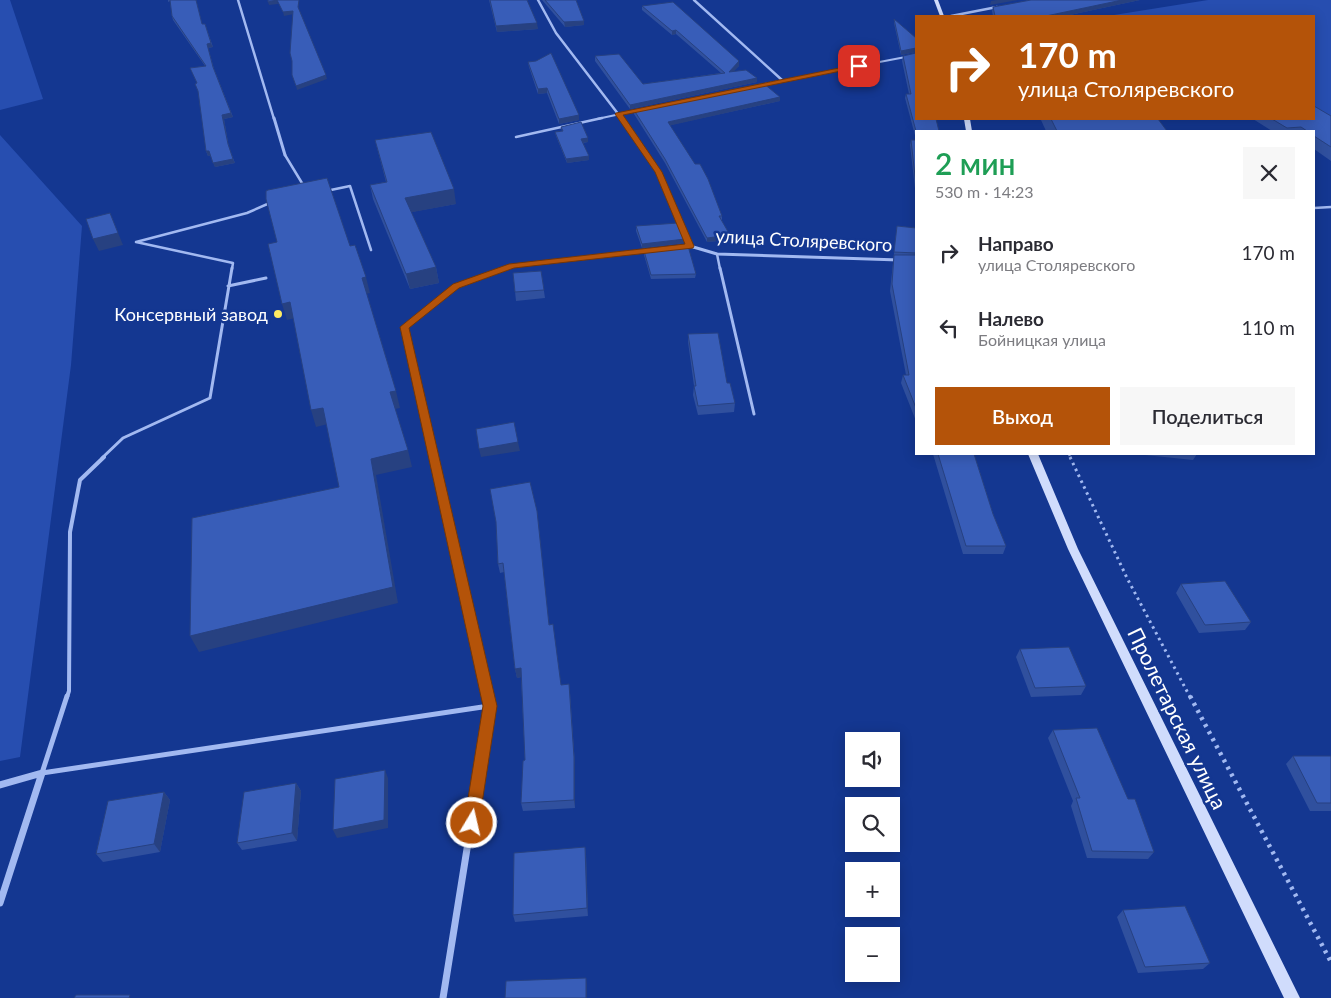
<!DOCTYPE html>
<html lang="ru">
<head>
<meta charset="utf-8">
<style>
	body { margin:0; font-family:Lato,sans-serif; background:#f7f7f7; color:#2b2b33; height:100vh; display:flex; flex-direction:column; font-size:19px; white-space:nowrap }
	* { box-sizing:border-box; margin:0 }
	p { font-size:16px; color:#7c7c81 }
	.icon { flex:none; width:28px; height:28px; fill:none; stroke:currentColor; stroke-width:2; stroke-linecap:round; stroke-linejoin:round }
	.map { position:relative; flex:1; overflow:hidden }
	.drawer { position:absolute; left:915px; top:130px; width:400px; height:325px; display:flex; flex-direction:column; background:#fff; border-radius:0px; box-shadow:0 2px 12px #0003 }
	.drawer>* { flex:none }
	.guide { position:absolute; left:915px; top:15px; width:400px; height:105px; border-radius:0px; box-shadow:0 2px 12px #0003; background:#b45309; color:#fff; overflow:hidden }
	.tools { position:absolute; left:845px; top:732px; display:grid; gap:10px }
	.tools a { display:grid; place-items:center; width:55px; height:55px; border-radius:0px; background:#fff; box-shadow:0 2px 12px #0003; font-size:25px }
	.pin { position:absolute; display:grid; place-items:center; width:42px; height:42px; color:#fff; margin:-21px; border-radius:10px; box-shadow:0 2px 8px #0006 }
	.me { position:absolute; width:55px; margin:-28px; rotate:9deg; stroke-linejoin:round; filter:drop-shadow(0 0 4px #0008) }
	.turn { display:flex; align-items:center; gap:18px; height:105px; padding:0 20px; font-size:22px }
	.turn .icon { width:65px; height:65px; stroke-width:2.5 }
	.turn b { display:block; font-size:35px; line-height:42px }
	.round { display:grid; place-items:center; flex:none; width:52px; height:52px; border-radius:0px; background:#f7f7f7 }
	.summary { display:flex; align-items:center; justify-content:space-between; height:85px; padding:0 20px }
	h1 { font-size:30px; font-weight:600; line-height:38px; color:#1e9e55 }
	.action { display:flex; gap:10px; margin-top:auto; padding:10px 20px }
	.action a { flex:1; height:58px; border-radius:0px; background:#b45309; color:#fff; font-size:20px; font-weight:600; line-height:58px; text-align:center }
	.action a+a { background:#f7f7f7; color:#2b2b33 }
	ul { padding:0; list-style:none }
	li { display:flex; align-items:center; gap:15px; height:75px; padding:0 20px }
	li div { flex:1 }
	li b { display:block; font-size:19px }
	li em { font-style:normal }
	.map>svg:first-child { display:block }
	.green { fill:#274eb0 }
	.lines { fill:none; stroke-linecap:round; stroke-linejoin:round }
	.path-far2 { stroke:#a2b9f1; stroke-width:2.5; stroke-dasharray:2 3; stroke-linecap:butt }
	.path-far1 { stroke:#a2b9f1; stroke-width:3; stroke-dasharray:2.5 4; stroke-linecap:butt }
	.path { stroke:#a2b9f1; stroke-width:4.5; stroke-dasharray:3 5; stroke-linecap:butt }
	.service-far4 { stroke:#a2b9f1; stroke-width:2 }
	.service-far3 { stroke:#a2b9f1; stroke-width:2.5 }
	.service-far2 { stroke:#a2b9f1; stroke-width:3 }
	.service-far1 { stroke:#a2b9f1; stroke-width:4 }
	.service { stroke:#a2b9f1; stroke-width:5 }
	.minor-far4 { stroke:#a2b9f1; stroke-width:2.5 }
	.minor-far3 { stroke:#a2b9f1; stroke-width:3 }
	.minor-far2 { stroke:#a2b9f1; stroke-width:4.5 }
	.minor-far1 { stroke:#a2b9f1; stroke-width:5.5 }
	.minor { stroke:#a2b9f1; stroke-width:7 }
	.secondary { fill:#d0dcfc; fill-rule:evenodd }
	.wall { fill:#30509e }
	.shaded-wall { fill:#274181 }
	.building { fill:#385db8; stroke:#274181 }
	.route { fill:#b45309; stroke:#753606 }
	.poi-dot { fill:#ffeb62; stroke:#143791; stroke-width:2 }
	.labels { text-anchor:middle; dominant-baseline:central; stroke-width:5; stroke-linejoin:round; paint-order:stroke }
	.street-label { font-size:18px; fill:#fff; stroke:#143791 }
	.poi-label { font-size:18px; fill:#fff; stroke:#143791; text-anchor:end }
	.near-street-label { font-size:21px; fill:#fff; stroke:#143791 }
</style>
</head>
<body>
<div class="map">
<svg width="1331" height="998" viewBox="0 0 1331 998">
	<rect width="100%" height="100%" fill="#143791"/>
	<!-- green -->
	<path class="green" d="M0,0H10L43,99L0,110Z
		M1208,0H1331V120L1314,114V16L1114,15Z
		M0,135L82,226L71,365L20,757L0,761Z"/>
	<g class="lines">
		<!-- path-far2 -->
		<path class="path-far2" d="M1069,454L1071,458"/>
		<!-- path-far1 -->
		<path class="path-far1" d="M1070,457L1127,578L1190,697"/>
		<!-- path -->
		<path class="path" d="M1190,696L1331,962"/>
		<!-- service-far4 -->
		<path class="service-far4" d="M759,85L916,55
			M597,119L639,110"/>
		<!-- service-far3 -->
		<path class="service-far3" d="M516,137L602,118
			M285,155L305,188
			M326,191L350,186L371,250
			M1314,208L1331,207
			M717,254L720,269
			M232,269L233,263L136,242L247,213L272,202"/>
		<!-- service-far2 -->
		<path class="service-far2" d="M720,268L754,414
			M228,286L266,278
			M102,458L123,438L210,398L232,268"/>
		<!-- service-far1 -->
		<path class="service-far1" d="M67,697L69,691L70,532L80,480L104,457"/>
		<!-- service -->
		<path class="service" d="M67,696L42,773L489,706"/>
		<!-- minor-far4 -->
		<path class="minor-far4" d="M238,0L274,119
			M538,0L556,33L622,119
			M694,0L782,80
			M951,16L997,7"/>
		<!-- minor-far3 -->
		<path class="minor-far3" d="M274,118L285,155
			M621,118L659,172L690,246
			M681,247L690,246L717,254L899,260
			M503,269L512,266L648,250"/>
		<!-- minor-far2 -->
		<path class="minor-far2" d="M434,458L404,327L456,286L507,268"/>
		<!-- minor-far1 -->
		<path class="minor-far1" d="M434,457L488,697"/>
		<!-- minor -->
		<path class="minor" d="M0,785L42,773
			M0,903L42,773
			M443,998L490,706L488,696"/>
		<!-- secondary -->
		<path class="secondary" d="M934,0H938L944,16H940Z
			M964,119H970L972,131H966Z
			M1028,454H1038L1078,549L1300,998H1284L1068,549Z"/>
	</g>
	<!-- wall -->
	<path class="wall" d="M168,0H196L202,24H205L213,47L208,48L214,69L233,117L224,119L229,148L235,163L215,167L211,155L208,156L206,151L199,92L197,83L190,68L205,66L173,20L172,16L170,1L168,2Z
		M489,0H527L538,29L497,32Z
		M542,0H576L584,21V25L565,27Z
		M1031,0H1140L1065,16H993L992,11L993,7Z
		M642,6L739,61V66L733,71L757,82L630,109L595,61V56L643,84L721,73L676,34L672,35L642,10Z
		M894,19L916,38V52L901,55L894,23Z
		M916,53V139L905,98L906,94H909L902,61L903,56Z
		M528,62L579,120L559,124L547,93L538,94L529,67Z
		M780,101L670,125L722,216V221L729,240L707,242L665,163L634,114V110Z
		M1330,116H1331V161L1314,149V131H1272L1253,119H1314Z
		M1042,119H1158L1167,131H1046L1041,120Z
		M561,127L588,142L583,143L589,156V160L567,163L556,136L555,132L562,131Z
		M375,140L456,204L411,212L436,267L439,283L410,289L373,199L370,185L386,182Z
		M911,140H916V197L910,145Z
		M636,226L685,243L642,248L636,231Z
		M897,226L916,228V421L901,383L903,375H906L890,291Z
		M644,251L696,274L695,278L651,279L644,255Z
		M541,271L545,298L516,301L513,273Z
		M688,334L727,383L735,403L734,412L698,415L693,395L694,386L688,342Z
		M933,454H974L993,514L1006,546L1003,554H963Z
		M1145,454H1197L1193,460L1145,455Z
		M496,522L550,625L561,685L570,693L575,765V808L523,811L521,803L525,760L521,677L517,678L515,669L504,572L500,573L498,564Z
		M1181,584L1251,622L1245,630L1199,633L1176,593Z
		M1020,649L1086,686L1081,695L1031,697L1016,657Z
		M1053,730L1128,799L1154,852L1148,859L1087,858L1071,806L1073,801L1048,738Z
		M1293,756H1331V811H1310L1286,764Z
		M296,783L301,791L297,841L242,850L237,843Z
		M164,792L170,800L160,852L103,862L96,854Z
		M585,847L586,854L588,916L515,922L513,915Z
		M1123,910L1210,963L1203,969L1138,973L1117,917Z"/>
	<!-- shaded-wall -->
	<path class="shaded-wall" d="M277,0L278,4L269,5L268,2Z
		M997,0H1018L990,5L991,1Z
		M1122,0H1140L1065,16H1046Z
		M293,11L294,14L284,16L283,12Z
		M584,21V25L565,27L564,22Z
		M537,23L538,29L497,32L496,26Z
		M676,30V34L672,35V31Z
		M211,43L213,47L208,48L207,44Z
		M916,48V52L901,55V51Z
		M739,61V66L729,77V72Z
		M326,75L327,79L297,90L296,86Z
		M757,78V82L630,109V105Z
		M547,88V93L538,94V89Z
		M780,97V101L668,126V122Z
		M231,113L233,117L224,119L229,149L222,115Z
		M579,115V120L559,124V119Z
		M588,138V142L582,143L581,139Z
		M206,151H209L211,155L208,156Z
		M589,156V160L567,163L566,159Z
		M233,159L235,163L215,167L213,163Z
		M454,189L456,204L408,213L405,198Z
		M110,213L123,245L99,251L93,239Z
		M730,235L729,240L707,242V238Z
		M685,239V243L642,248V244Z
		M436,267L439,283L410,289L406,274Z
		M366,277L370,293L366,294L362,278Z
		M290,302L295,318L287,320L282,304Z
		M396,391L400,408L395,409L390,392Z
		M323,408L328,424L316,427L311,410Z
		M518,442L520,451L481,457L479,449Z
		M408,450L412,467L376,475L398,603L199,652L190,636L371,459Z
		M521,668L522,677L517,678L515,669Z
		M569,684L575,765V808L574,800Z
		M385,770L388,778V828L337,838L333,830Z
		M296,783L301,791L297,841L292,833Z
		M164,792L170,800L160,852L154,844Z
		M585,847L586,854L588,916L587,908Z
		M586,978L587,984V998H586Z"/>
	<!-- building -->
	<path class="building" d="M170,0H196L202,24H205L211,43L207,44L213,67L231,113L222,115L228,144L233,159L213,163L209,151H206L198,91L195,84L197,83L190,68L206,66L172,16Z
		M268,0H299L298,7L326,75L296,86L292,75V61L290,53L293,11L283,12L277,0L268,2Z
		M490,0H527L537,23L496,26Z
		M545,0H576L584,21L564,22Z
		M1031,0H1122L1046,16H995L993,7Z
		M673,2L739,61L729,72L746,70L757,78L630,105L595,56L619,54L643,84L725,73L676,30L672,31L642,6Z
		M894,19L916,38V48L901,51Z
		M551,53L579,115L559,119L547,88L538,89L528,62L536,61Z
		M916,53V119H936L939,131H916L906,94H911L903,56Z
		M763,83L780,97L668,122L695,164H700L708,179L722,216H719L730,235L707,238L665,159L634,110Z
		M1314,106L1331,116V147L1314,136V131H1307L1301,127L1287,128L1272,119H1314Z
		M1051,119H1158L1167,131H1057Z
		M581,122L588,138L581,139L589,156L566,159L555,132L563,131L561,127Z
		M431,132L454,189L405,198L436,267L406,274L370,185L387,182L375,140Z
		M911,140H916V185Z
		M327,178L350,246L355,245L366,277L362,278L396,391L390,392L408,450L371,459L393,587L190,636L192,518L339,487L323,408L311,410L290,302L282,304L268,244L277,242L266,199V191L268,190Z
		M110,213L118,233L93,239L86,219Z
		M678,223L685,239L642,244L636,226Z
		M897,226L916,228V253L894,252Z
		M688,246L696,274L651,275L644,251Z
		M894,255H916V408L903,375H909L892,284Z
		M541,271L544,290L515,292L513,273Z
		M718,333L727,383H730L735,403L698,406L694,386H696L688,334Z
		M514,422L518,442L479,449L476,429Z
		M938,454H974L993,514L1006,546H966Z
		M530,482L537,511L549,625L553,624L561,685L569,684L574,757V800L521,803L523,761L525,760L521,668L515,669L503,563L498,564L496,522L490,489Z
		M1225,581L1251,622L1205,625L1181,584Z
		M1069,647L1086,686L1035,688L1020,649Z
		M1097,728L1128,799H1135L1154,852L1092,851L1076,798H1080L1053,730Z
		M1293,756H1331V803H1317Z
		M385,770L384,820L333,830L335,779Z
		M296,783L292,833L237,843L244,792Z
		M164,792L154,844L96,854L108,801Z
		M585,847L587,908L513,915L514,853Z
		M1185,906L1210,963L1145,967L1123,910Z
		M586,978V998H505L506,981Z
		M76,995H130L129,998H74Z"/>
	<!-- route -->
	<path class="route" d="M859,64L861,67L623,115L662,172L694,246L693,248L514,268L459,288L409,328L497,706L479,823L477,828L472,830L466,828L464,823L483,706L400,327L453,284L509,264L685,244L655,172L615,114L616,113Z"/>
	<!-- markers -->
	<circle class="poi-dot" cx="278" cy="314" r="5"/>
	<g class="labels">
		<!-- street labels -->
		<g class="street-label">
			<text transform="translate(804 240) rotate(3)">улица Столяревского</text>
		</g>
		<!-- poi labels -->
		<g class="poi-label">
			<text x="268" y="314">Консервный завод</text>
		</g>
		<!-- near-street labels -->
		<g class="near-street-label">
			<text transform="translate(1178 718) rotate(64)">Пролетарская улица</text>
		</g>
	</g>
</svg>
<div class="tools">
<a><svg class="icon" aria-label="sound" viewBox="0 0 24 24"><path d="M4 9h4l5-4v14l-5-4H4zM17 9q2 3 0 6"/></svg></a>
<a><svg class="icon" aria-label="search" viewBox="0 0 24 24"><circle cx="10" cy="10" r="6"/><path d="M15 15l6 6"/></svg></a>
<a>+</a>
<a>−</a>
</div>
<div class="pin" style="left:859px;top:66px;background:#d93025"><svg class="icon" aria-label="arrive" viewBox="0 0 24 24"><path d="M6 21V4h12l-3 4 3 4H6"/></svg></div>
<svg class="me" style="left:472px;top:823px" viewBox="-20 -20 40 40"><circle r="17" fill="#b45309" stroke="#fff" stroke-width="3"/><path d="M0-11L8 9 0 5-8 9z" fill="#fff"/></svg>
<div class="guide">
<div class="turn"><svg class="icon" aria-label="right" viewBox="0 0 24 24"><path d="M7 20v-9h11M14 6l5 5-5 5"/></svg><div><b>170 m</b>улица Столяревского</div></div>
</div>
<section class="drawer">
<div class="summary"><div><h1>2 мин</h1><p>530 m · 14:23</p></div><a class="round"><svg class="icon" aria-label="close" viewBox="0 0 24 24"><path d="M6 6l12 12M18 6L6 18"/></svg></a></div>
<ul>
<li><svg class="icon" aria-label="right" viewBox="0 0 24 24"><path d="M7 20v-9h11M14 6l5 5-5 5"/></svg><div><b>Направо</b><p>улица Столяревского</p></div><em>170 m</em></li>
<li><svg class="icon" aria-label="left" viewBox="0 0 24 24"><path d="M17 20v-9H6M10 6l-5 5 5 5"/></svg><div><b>Налево</b><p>Бойницкая улица</p></div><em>110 m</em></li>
</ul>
<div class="action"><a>Выход</a><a>Поделиться</a></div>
</section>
</div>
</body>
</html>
